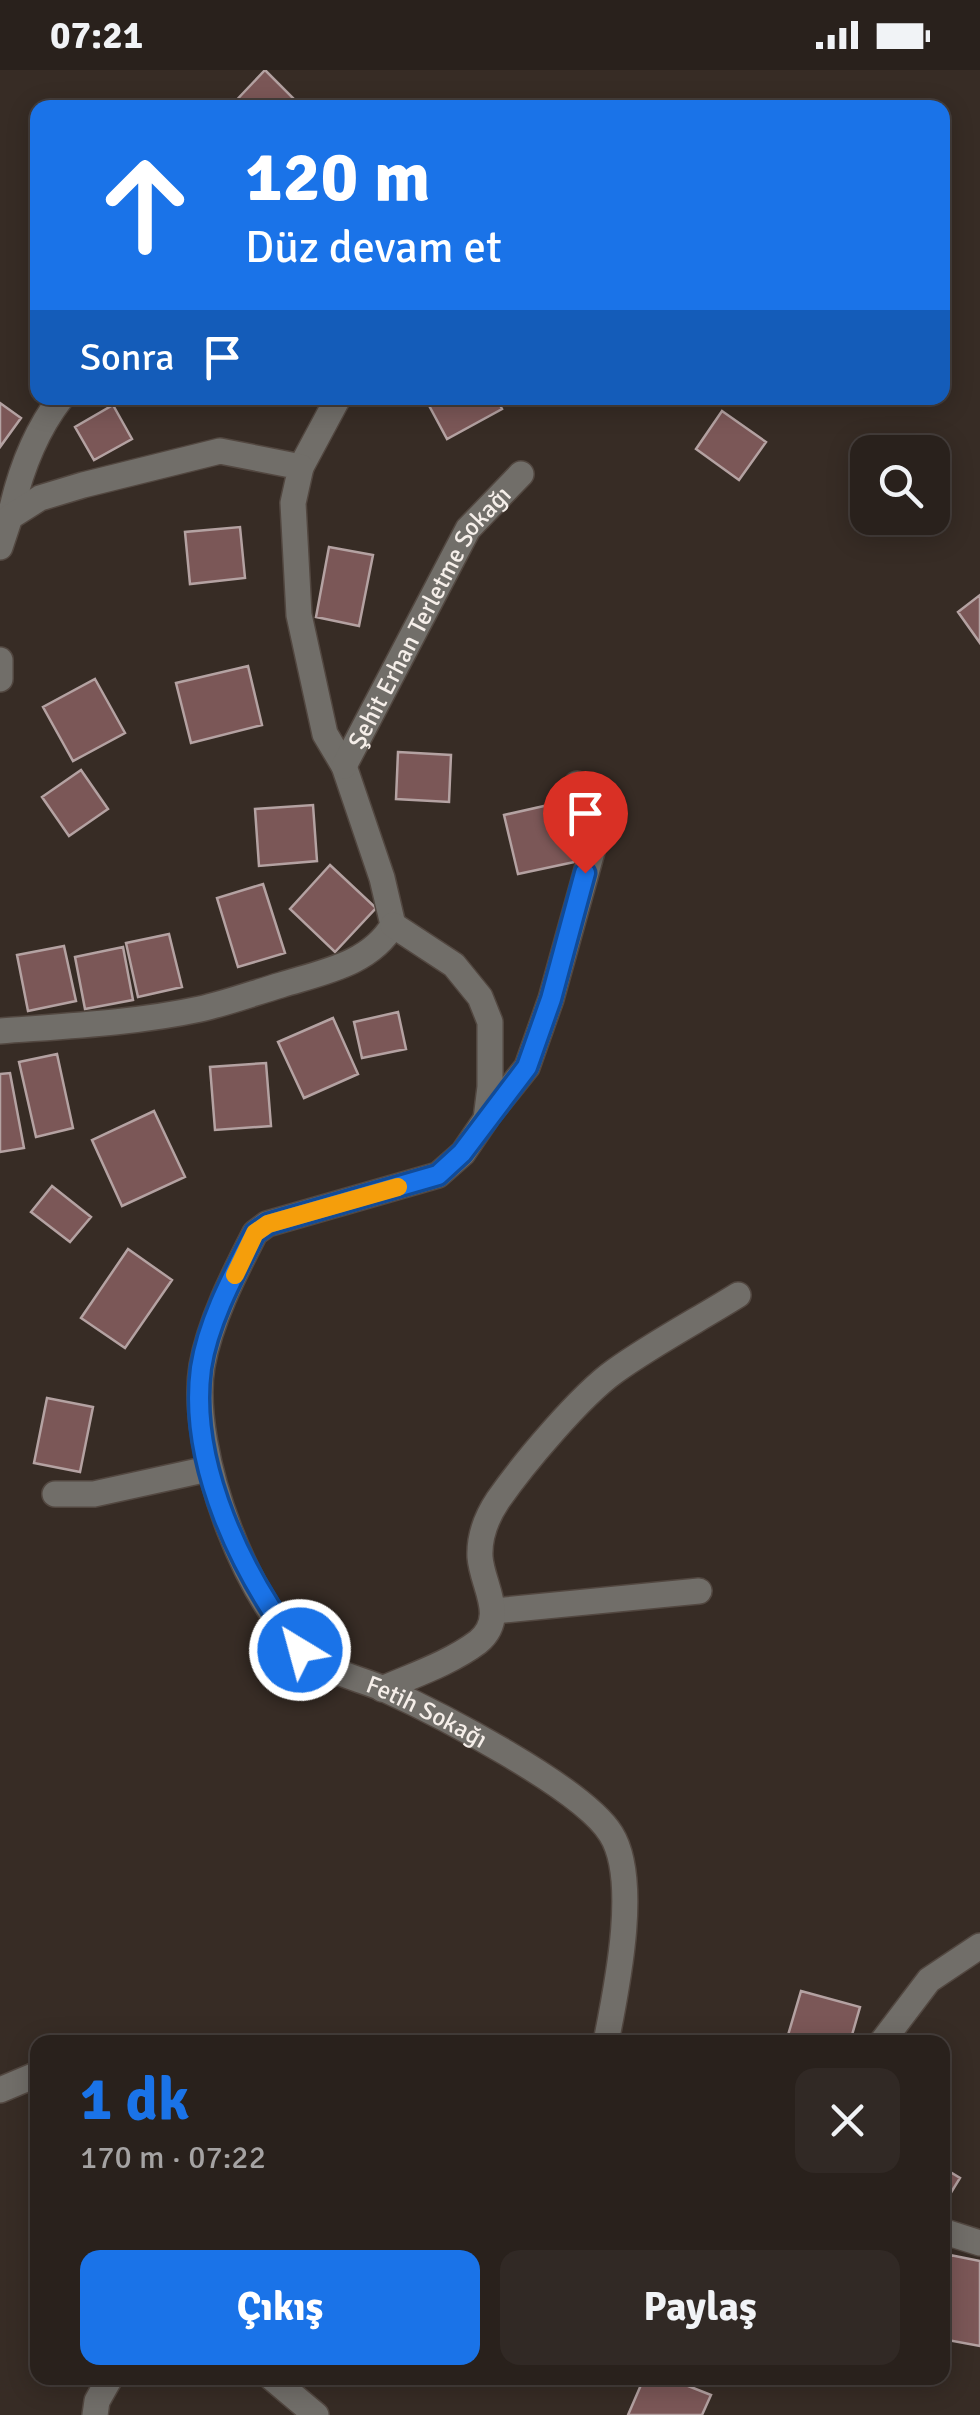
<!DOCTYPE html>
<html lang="tr">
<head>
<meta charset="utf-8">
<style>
	body { margin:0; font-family:Signika,sans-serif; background:#312925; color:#f1f3f6; height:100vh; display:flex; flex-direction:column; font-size:38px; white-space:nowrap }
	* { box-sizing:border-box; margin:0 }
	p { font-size:32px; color:#a5a3a3 }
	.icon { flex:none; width:55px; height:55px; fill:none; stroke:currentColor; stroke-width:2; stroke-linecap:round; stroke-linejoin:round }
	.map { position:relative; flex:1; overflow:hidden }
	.side { position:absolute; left:30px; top:1965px; width:920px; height:350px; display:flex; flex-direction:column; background:#29211c; border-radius:20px; box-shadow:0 5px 25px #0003,0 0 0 2px #453e3b }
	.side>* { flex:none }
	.hud { position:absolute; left:30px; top:30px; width:920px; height:305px; border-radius:20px; box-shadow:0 5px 25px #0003,0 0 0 2px #453e3b; background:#1a73e8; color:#fff; overflow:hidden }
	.buttons { position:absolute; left:850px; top:365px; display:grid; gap:20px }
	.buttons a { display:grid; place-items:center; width:100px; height:100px; border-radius:20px; background:#29211c; box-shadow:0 5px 25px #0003,0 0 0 2px #453e3b; font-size:50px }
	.pin { position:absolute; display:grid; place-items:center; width:85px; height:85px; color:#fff; margin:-102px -42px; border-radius:50% 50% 50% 0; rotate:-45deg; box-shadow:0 0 10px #0007 }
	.pin .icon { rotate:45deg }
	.me { position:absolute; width:110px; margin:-55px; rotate:323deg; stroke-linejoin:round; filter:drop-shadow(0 0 8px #0008) }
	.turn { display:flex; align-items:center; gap:35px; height:210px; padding:0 50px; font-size:45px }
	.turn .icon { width:130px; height:130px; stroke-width:2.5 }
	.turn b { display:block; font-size:70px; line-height:85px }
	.then { display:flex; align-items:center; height:95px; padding:0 50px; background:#0003; gap:20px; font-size:38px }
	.round { display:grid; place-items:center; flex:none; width:105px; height:105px; border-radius:20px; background:#312925 }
	.summary { display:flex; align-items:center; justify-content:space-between; height:170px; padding:0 50px }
	h1 { font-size:60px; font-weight:700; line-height:75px; color:#1a73e8 }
	.primary-button { display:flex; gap:20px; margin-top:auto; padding:20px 50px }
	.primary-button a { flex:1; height:115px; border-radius:20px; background:#1a73e8; color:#fff; font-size:40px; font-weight:700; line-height:115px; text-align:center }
	.primary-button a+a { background:#312925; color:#f1f3f6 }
	.status { display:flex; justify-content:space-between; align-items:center; height:70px; padding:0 50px; background:#29211c; direction:ltr }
	.status svg { height:28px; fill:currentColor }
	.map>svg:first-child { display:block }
	.building { fill:#7b5757; stroke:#b4a2a2; stroke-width:2.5 }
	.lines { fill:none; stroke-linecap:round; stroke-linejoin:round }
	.minor-casing { stroke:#524740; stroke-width:28 }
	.minor { stroke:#716e69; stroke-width:25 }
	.route-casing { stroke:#114b97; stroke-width:25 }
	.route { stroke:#1a73e8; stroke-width:18 }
	.slow { stroke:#f59e0b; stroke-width:18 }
	.labels { text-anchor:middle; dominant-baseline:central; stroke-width:10; stroke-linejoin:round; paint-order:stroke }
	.street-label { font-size:25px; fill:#f5eee9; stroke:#372c25 }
</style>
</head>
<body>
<div class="status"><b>07:21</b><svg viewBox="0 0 49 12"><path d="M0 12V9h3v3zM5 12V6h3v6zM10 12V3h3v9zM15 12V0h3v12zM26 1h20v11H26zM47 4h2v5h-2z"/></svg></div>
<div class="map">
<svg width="980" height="2345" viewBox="0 0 980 2345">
	<rect width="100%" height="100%" fill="#372c25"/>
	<!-- building -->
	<path class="building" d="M265,0L298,33L294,38H229Z
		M425,328H496L502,339L447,369Z
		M0,333L21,348L0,377Z
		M113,335L132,369L94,390L75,357Z
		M722,341L766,372L739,410L696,379Z
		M240,457L245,508L190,514L185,462Z
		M329,477L373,485L359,556L316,547Z
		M980,525V573L958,542Z
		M248,596L262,655L191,673L176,613Z
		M95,609L125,663L73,691L43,637Z
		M398,682L451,685L449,732L396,729Z
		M81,700L108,739L69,766L42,727Z
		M566,731L579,791L518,804L504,745Z
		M313,735L317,791L259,796L255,739Z
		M330,795L376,838L335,882L290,839Z
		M263,814L285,883L238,897L217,828Z
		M169,864L182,917L138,927L126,873Z
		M64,876L76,931L28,941L17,885Z
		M123,877L133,930L85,939L75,887Z
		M398,942L406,979L362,988L354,952Z
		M333,948L358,1004L304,1028L278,972Z
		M57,984L73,1058L36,1067L19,992Z
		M266,993L271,1056L215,1060L210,997Z
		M10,1003L24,1078L0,1082V1004Z
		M154,1041L185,1107L122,1136L92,1070Z
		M52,1116L91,1147L70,1172L31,1142Z
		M128,1179L172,1210L125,1278L81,1248Z
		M47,1328L93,1337L80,1402L34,1393Z
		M801,1921L860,1937L850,1972H786Z
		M290,1966V1972H232V1969Z
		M942,2097L960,2108L944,2134L942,2133Z
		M950,2185L980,2191V2276L942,2269V2230Z
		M644,2308H668L711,2325L702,2345H628Z"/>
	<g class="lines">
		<defs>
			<g id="minor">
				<path d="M301,397L338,328"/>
				<path d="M10,447C19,404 34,363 61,328"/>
				<path d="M0,477L10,447L40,428L83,415L220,381L301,397L293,433L299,545L325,664L344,696L382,808L393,855C370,894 323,902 281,915C254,923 227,933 200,939C135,953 66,956 0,961"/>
				<path d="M0,590V609"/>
				<path id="s1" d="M344,696L468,459L521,404"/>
				<path id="s2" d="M393,855L454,895L480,927L490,952V1017L486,1049L463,1083L438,1105L267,1154L255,1163C234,1204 210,1251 202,1296C188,1378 249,1550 321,1594C340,1605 363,1610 384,1619C437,1643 583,1718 611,1764C640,1810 616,1921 606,1972"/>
				<path d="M486,1048L527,997L551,929L593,778L577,714"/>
				<path d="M55,1424H94L208,1399"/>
				<path d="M494,1541L699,1521"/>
				<path d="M382,1619C414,1605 450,1593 478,1572C508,1547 482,1516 480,1487C479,1466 486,1448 498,1430C523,1394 580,1326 615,1301C654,1273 698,1250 738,1225"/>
				<path d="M882,1972L929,1910L980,1876"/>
				<path d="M0,2020L38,2004"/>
				<path d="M942,2161L980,2173"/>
				<path d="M272,2308L316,2345"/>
				<path d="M95,2345L97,2331L110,2308"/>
			</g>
		</defs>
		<!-- minor casing -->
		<use href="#minor" class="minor-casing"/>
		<!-- minor -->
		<use href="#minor" class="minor"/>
	</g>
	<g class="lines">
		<defs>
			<path id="route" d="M300,1580C243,1506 188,1395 201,1298C208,1252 234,1204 255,1163L268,1154L438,1105L462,1083L527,997L551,929L585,803"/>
		</defs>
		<!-- route casing -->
		<use href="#route" class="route-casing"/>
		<!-- route -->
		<use href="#route" class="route"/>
		<!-- slow -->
		<path class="slow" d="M235,1205L255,1163L268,1154L398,1117"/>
	</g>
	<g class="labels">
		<!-- street labels -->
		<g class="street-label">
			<text stroke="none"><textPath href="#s1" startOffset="172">Şehit Erhan Terletme Sokağı</textPath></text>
			<text stroke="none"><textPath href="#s2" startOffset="1098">Fetih Sokağı</textPath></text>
		</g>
	</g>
</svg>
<div class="buttons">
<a><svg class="icon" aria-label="search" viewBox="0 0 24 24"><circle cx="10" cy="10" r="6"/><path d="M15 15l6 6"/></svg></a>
</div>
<div class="pin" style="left:585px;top:803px;background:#d93025"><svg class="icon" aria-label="arrive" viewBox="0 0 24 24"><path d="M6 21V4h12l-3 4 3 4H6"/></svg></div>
<svg class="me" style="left:300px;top:1580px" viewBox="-20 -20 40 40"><circle r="17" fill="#1a73e8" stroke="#fff" stroke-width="3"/><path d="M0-11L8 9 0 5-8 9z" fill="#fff"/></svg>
<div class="hud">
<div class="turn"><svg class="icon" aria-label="ahead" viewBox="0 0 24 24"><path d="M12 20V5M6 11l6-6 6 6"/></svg><div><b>120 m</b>Düz devam et</div></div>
<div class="then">Sonra<svg class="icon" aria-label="arrive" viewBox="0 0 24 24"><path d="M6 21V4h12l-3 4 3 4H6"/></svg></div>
</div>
<section class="side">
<div class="summary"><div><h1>1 dk</h1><p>170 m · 07:22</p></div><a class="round"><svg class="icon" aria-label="close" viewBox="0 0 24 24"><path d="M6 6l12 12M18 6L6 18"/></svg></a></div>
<div class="primary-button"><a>Çıkış</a><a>Paylaş</a></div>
</section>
</div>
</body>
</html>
